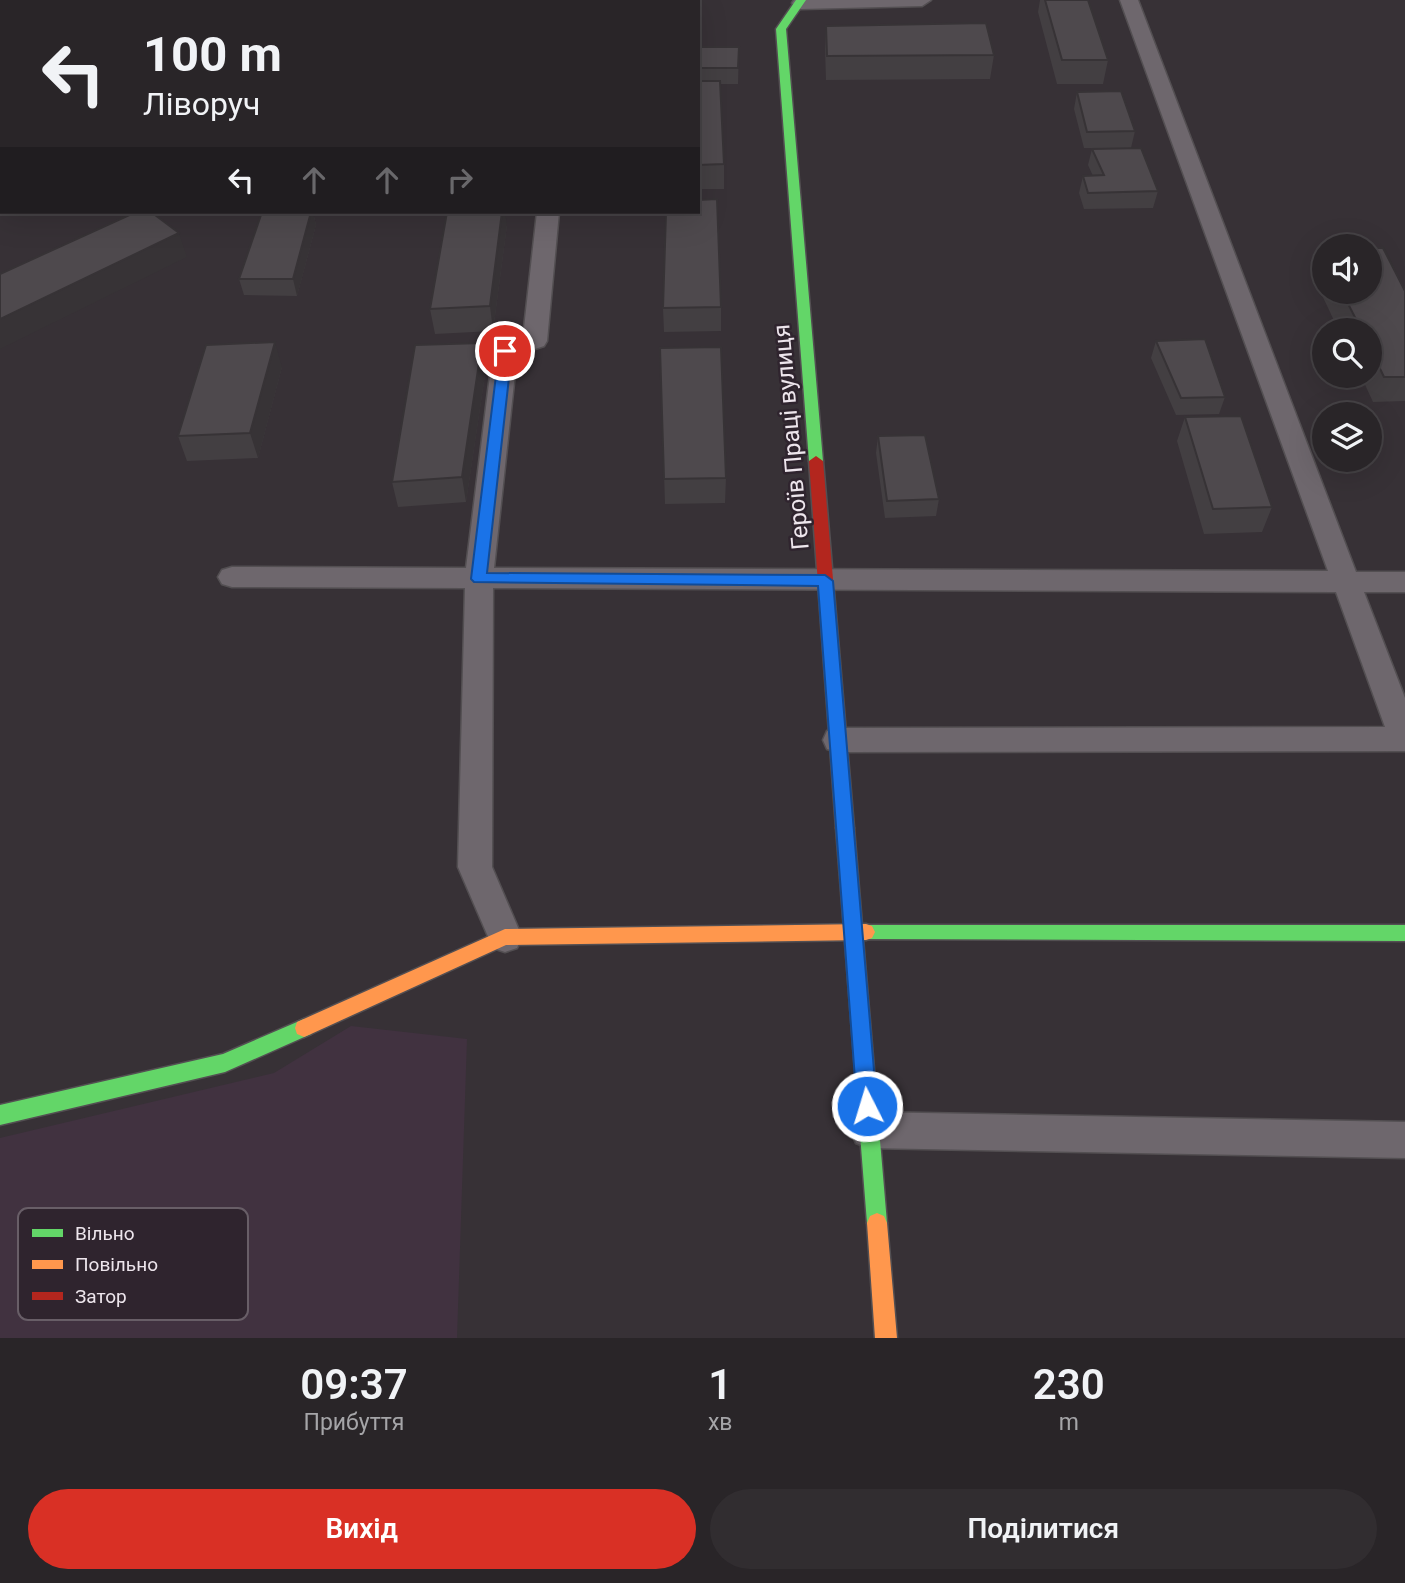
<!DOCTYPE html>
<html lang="uk">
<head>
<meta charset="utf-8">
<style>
	body { margin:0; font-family:Roboto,sans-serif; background:#312d30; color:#f1f3f6; height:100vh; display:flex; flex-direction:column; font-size:26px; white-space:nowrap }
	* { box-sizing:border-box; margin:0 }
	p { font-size:23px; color:#a5a5a8 }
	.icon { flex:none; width:38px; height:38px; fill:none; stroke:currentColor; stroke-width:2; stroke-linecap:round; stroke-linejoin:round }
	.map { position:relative; height:1338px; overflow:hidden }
	.panel { display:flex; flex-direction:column; background:#292528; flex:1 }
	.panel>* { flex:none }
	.banner { position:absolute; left:0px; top:0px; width:700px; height:214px; box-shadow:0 7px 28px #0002,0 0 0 2px #454245; background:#292528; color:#f1f3f6; overflow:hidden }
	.tools { position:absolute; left:1312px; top:234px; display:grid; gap:14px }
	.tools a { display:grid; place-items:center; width:70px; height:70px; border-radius:50%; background:#292528; box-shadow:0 7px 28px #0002,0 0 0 2px #454245; font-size:35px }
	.pin { position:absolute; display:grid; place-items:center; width:60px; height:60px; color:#fff; margin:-30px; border:4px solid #fff; border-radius:50%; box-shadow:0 2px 7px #0007 }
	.me { position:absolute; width:77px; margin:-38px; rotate:355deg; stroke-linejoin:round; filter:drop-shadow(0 0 5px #0008) }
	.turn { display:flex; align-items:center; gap:24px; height:147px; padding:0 28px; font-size:32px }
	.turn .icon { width:91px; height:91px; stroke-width:2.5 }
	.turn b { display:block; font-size:49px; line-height:60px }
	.lanes { display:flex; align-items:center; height:66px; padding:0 28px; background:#0003; justify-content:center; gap:35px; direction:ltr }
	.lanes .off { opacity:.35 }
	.eta { display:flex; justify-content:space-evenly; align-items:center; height:119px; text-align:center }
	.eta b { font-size:42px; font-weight:600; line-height:49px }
	.primary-button { display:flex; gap:14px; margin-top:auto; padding:14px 28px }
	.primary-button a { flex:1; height:80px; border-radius:42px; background:#d93025; color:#fff; font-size:28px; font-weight:600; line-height:80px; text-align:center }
	.primary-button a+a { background:#312d30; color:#f1f3f6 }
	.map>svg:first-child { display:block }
	.built { fill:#413240 }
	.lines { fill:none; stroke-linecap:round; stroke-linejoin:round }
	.lane-casing { stroke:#534f52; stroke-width:3 }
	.street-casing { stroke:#534f52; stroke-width:3 }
	.fast-casing { stroke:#534f52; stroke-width:3 }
	.slow-casing { stroke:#534f52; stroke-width:3 }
	.jam-casing { stroke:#534f52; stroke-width:3 }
	.lane { fill:#6e676d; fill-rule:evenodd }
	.street { fill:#6e676d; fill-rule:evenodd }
	.fast { fill:#63d668; fill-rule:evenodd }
	.slow { fill:#ff974d; fill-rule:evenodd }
	.jam { fill:#b3261e; fill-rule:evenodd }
	.wall { fill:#433f42 }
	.shaded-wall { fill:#373336 }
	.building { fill:#4e494d; stroke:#373336; stroke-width:2 }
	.route { fill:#1a73e8; stroke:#114b97; stroke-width:2 }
	.labels { text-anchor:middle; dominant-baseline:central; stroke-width:5; stroke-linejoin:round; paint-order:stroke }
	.street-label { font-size:24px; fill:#ede5ec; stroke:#2f242e }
	.key { fill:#2f242e; stroke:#685e67; stroke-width:2 }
	.key-label { font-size:19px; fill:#ede5ec }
</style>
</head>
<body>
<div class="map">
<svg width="1405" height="1338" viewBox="0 0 1405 1338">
	<rect width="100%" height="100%" fill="#373136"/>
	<!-- built -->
	<path class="built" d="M351,1026L467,1039L457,1338H0V1138L274,1073Z"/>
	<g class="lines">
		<defs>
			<path id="lane" d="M401,0H411L412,2H402Z"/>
			<path id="street" d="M794,0H931L922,6L801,9L794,7L792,3Z
				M1120,0H1138L1356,572H1405V592H1364L1405,698V751L838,752L827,749L823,740L827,731L838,728L1385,727L1336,592L493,588L492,867L522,937L517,948L505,952L493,948L458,867L465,588L232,587L222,584L218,577L222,570L232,567L466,568L493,351L496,346L523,337L537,212H559L547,341L544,346L517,355L494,568L1328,571Z
				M869,1112L1405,1122V1158L869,1148L856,1143L850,1130L856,1117Z"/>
			<path id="fast" d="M518,0H531L516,2Z
				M796,0H806L786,29L823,461L816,466L809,461L776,29Z
				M0,193H2V199H0Z
				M845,821L851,823L854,828L862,925H1405V941L863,939L887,1223L884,1230L877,1233L870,1230L867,1223L836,828L839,823Z
				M304,1019L311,1022L313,1028L311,1034L225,1072L0,1125V1105L223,1054Z"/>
			<path id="slow" d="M866,924L872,926L875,932L872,938L866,940L506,945L311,1034L304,1037L297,1034L295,1028L297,1022L505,929Z
				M877,1213L884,1216L887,1223L897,1338H875L867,1223L870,1216Z"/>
			<path id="jam" d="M816,456L823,461L854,828L851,833L845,835L839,833L836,828L809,461Z"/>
		</defs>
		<!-- lane casing -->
		<use href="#lane" class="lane-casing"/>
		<!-- street casing -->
		<use href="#street" class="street-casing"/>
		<!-- fast casing -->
		<use href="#fast" class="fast-casing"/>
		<!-- slow casing -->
		<use href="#slow" class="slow-casing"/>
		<!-- jam casing -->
		<use href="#jam" class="jam-casing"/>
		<!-- lane -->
		<use href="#lane" class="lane"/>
		<!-- street -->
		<use href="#street" class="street"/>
		<!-- fast -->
		<use href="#fast" class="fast"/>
		<!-- slow -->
		<use href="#slow" class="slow"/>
		<!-- jam -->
		<use href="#jam" class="jam"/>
	</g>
	<!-- wall -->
	<path class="wall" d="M1040,0H1088L1108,60L1103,84H1057L1038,12Z
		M826,26L994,55L990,79L826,80L825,49Z
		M698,47H739L738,84H720L724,164V189H698Z
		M1077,92L1135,131L1131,148H1084L1074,109Z
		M1092,149L1158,191L1153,208L1084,209L1079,193L1083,176H1093L1088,165Z
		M262,212H313L316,225L297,296L244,295L239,279Z
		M507,225L493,331L435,334L430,309Z
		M1320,247H1325V292H1370L1405,291V401L1373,402L1361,376H1370V331H1339L1311,272Z
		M721,307V331L664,332L663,308Z
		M1156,341L1225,397L1219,414L1176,415L1151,358Z
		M660,348L726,478L725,503L665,504Z
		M282,367L258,458L187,461L178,436Z
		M486,368L466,502L398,507L392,482Z
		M1185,417L1272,507L1262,532L1204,534L1177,441Z
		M878,436L939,499L936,516L885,518L876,453Z"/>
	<!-- shaded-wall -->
	<path class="shaded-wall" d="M311,212H313L316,225L297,296L293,279Z
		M502,212H505L507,225L493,331L490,306Z
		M179,233L187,257L0,349V319Z
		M275,342L282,367L258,458L250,433Z
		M482,343L486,368L466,502L462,477Z"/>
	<!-- building -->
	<path class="building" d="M1045,0H1088L1108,60H1062Z
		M986,23L994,55L827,56L826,26Z
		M698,47H739L738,68H698Z
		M698,81H720L724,164L698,165Z
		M1121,91L1135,131L1087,132L1077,92Z
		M1141,148L1158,191L1088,193L1083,176L1104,175L1092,149Z
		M717,199L721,307L663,308L666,212H698V200Z
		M136,212H151L179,233L0,319V274Z
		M262,212H311L293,279H239Z
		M447,212H502L490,306L430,309Z
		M1320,247H1325V257Z
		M1370,248H1383L1405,291V377H1384L1370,348V331H1362L1342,292H1370Z
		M1205,339L1225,397L1181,398L1156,341Z
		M275,342L250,433L178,436L206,345Z
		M482,343L462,477L392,482L415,345Z
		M721,347L726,478L664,479L660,348Z
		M1241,416L1272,507L1213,509L1185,417Z
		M925,435L939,499L887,501L878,436Z"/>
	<!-- route -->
	<path class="route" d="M505,347L512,351L487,573L825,575L833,581L877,1106L874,1112L867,1115L860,1112L857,1106L818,586L474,582L471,579L499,351Z"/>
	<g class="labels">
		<!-- street labels -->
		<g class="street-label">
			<text transform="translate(791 437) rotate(-95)">Героїв Праці вулиця</text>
		</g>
	</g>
	<!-- legend -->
	<rect x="18" y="1208" width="230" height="112" rx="10" class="key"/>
	<rect x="32" y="1229" width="31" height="8" fill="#63d668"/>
	<rect x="32" y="1260" width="31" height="9" fill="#ff974d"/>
	<rect x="32" y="1292" width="31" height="8" fill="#b3261e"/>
	<g class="key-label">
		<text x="75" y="1240">Вільно</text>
		<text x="75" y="1271">Повільно</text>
		<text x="75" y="1303">Затор</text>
	</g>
</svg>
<div class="tools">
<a><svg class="icon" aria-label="sound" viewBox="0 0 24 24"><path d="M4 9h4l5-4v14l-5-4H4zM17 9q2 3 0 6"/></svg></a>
<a><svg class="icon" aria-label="search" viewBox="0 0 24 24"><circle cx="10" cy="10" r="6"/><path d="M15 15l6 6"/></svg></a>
<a><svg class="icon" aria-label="layers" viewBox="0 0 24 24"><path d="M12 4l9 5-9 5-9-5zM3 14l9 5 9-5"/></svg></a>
</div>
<div class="pin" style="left:505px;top:351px;background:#d93025"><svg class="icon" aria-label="arrive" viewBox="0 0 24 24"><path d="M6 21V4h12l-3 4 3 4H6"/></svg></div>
<svg class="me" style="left:867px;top:1106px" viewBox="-20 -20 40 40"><circle r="17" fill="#1a73e8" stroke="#fff" stroke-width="3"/><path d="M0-11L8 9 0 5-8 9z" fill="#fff"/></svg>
<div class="banner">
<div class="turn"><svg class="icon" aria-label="left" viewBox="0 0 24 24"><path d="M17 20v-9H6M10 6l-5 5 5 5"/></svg><div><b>100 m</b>Ліворуч</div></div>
<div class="lanes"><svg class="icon" aria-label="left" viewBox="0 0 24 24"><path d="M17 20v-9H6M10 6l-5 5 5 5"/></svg><svg class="icon off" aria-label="ahead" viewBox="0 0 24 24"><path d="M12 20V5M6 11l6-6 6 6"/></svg><svg class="icon off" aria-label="ahead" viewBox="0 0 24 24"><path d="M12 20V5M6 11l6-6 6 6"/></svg><svg class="icon off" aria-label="right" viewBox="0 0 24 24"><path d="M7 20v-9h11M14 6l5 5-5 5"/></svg></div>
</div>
</div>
<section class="panel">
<div class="eta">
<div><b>09:37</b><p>Прибуття</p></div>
<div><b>1</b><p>хв</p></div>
<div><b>230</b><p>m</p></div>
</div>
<div class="primary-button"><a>Вихід</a><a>Поділитися</a></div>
</section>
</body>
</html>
